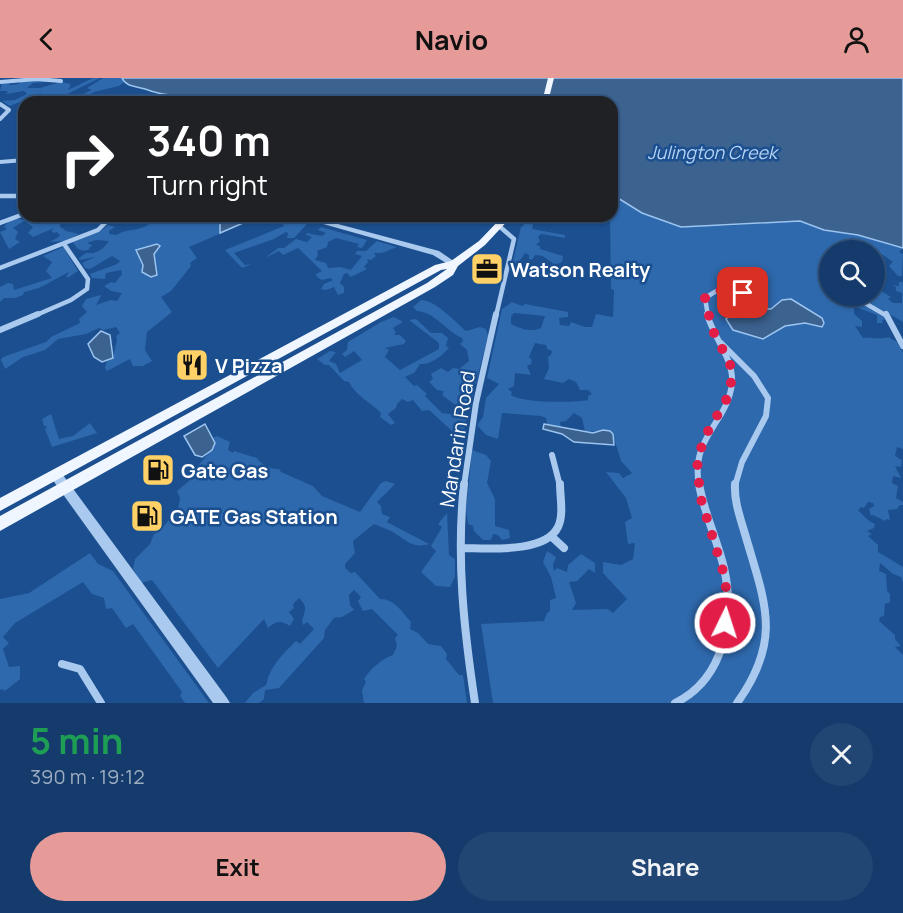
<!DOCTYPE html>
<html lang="en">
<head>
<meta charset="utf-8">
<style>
	body { margin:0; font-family:Manrope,sans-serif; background:#214673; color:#f1f3f6; height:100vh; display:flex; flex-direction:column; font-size:22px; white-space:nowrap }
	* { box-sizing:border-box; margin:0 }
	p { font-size:20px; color:#9dadc1 }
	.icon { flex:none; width:33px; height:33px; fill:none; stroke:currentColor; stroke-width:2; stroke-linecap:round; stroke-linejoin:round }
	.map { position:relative; height:625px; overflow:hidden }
	.drawer { display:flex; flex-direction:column; background:#143b6b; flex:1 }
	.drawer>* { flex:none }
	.top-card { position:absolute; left:18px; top:18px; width:600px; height:126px; border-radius:18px; box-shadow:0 2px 4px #0004,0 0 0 2px #33557e; background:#202124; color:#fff; overflow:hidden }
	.controls { position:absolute; left:819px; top:162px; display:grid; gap:12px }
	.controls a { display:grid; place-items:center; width:66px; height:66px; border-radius:50%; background:#143b6b; box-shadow:0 2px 4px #0004,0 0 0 2px #33557e; font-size:30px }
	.pin { position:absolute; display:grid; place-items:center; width:51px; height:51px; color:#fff; margin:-26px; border-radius:12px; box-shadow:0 3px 9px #0006 }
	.me { position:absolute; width:66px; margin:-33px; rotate:4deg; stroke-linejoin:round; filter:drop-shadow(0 0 4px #0008) }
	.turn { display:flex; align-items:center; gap:21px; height:126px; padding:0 30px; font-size:27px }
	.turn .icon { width:78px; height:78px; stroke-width:2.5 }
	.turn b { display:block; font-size:42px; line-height:51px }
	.round { display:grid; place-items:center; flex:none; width:63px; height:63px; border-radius:32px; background:#214673 }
	.overview { display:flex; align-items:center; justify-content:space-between; height:102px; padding:0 30px }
	h1 { font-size:36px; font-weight:700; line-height:45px; color:#1e9e55 }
	.button { display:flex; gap:12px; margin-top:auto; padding:12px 30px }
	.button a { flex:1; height:69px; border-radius:36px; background:#e69b98; color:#111; font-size:24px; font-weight:700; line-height:69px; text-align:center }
	.button a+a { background:#214673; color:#f1f3f6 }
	header { display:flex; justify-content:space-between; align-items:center; height:78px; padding:0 30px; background:#e69b98; color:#111; font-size:27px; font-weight:700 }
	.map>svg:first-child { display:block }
	.green { fill:#2e69ad; fill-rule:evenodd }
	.water { fill:#3c6290; stroke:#9cc4f0; stroke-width:1.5 }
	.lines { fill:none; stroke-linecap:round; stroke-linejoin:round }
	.minor-far3 { stroke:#a9c9ee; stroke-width:4 }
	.minor-far2 { stroke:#a9c9ee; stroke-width:4.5 }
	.minor-far1 { stroke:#a9c9ee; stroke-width:6 }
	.minor { stroke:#a9c9ee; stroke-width:8 }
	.tertiary { fill:#a9c9ee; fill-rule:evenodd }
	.primary { fill:#f0f6ff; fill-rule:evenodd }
	.route { stroke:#e11d48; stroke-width:10; stroke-dasharray:0 18 }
	.labels { text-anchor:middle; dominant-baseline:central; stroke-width:5; stroke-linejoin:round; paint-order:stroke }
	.far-water-label { font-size:18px; font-style:italic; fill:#b5d3f5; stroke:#1b4f8f }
	.poi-label { font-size:20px; font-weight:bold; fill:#fff; stroke:#1b4f8f; text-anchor:start }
	.street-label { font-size:20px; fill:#fff; stroke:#1b4f8f }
</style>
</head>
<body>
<header><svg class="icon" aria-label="back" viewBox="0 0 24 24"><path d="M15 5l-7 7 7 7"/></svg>Navio<svg class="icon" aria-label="person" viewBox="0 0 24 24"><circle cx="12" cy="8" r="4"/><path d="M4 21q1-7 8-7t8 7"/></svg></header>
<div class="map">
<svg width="903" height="625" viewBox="0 0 903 625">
	<rect width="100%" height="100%" fill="#1b4f8f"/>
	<!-- green -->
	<path class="green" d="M93,0H100L65,17H81L92,12L87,10L103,0H122L124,4L119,8L94,14L76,24H38L41,15L10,28L2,23L15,22L27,16L24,13L6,16L8,13H0L2,5L9,4V7L19,6L21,2L57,3L33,5L27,10H40L61,4L71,6L68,12Z
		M612,116L642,135L724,148L800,143L824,152L858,157L903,170L899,174L903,176L902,198H898L889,188L893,184L883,177H875L874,172H830V218H850L887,241L882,242L883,245H877V237L850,227L849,229L854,230V236L862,243V249L855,248L863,260C872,259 879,262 888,259L897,264L903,274V371L897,369L895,378L902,382L901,389L895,388L901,400L893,398L892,405L898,408L896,420L903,424V427H900L897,431L888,432L890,442L887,441L885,443L873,437L871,438L869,431L874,428L873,425L868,424L864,430L861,429L858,432L869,443L875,446L874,450L867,453L872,456L868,458L878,467V474L903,489V505L901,499L893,496L880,485L879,493L886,496L887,513L890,516V524L885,526L884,538L880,539L879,543L895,557V561L901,568L895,569L903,577V625H493L481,546L544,543L547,535L550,533V522L556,520L551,499L543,484L547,473L556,479L553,487L554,493L557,490L567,494L568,487L581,476L595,485V495L589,491L577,503L569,504L576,525L572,532L608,531L613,535L627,521L603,495V484L621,487L633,481L635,465L628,466L625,444L632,440L626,420L606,394L619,395L623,400L632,395L621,383L614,360L601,354L585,353L582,340L574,335L566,343L560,344L561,351L547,347L546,340L541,338L502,335L498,361L486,357L477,347L483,339L486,320L499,306L487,300L502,231L512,224L522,228L525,226L568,234V239L559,240L560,247L569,248L571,244L585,249H592L596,236L613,239L614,212L611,211L610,138H612ZM514,235L545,238L541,250C531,255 519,250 511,246V238ZM535,265L546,267L547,271L552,273L551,277L548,279L549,290L544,301L563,305L569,301L576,304L580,312H588L592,316L588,318V322C574,325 521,325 511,317L512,314L508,311L514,308L515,295L531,297L527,288L531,286L532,282L529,279Z
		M27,138H40L33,141L37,144L52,138H67L60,143V149L66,153L79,156L65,163L50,164L60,158L57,154L54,155L51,153L54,150L33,159L28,155L33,149L24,143L13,150L18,154L15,161L20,164L9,171L0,154L7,151L4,149C8,143 16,139 23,142Z
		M140,138H220V155L217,157L189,169L197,180L190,185L191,188L171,213L161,219L172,234L147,254L145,272L152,283L143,288H133L130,281L107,293L105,290L107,283L113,280L117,262L116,258L120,255L116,249L104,252L99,250L86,256L58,261L45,272L23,279L5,291L1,282L3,279L46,264L51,259L80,245L79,241L87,234L82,228L86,221L100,217L101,218L96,227L111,222L117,223L122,215L111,213L104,208L111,204L115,205L122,196L121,192L106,195L105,201L92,200L90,196L117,186L120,183L112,178L90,191L85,190L82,185L95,179L80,182L79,180L86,175C96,176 103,172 109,163L96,162L87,165L92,167L88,172C80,174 77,171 73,164L101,153L108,147L115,149L109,153V156L117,157C126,150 139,154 149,146C140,142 133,147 123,146L128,141Z
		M522,138H535L532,151L565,157V160L541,156L538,159L540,163L536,167L540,168V171L563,178L562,184L555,187L543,178L535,177L532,182L529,181V177L525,175L519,184L520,191L517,193L511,192L521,149L524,147Z
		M291,141L307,146L294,160H287L288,155L286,154L274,161L234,175L245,187L251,186L242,190L225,172L284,148L282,145L284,142L288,145Z
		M321,149L367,162L362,170L357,169L359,166L336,160L328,164L327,169L317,173L318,177L315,182L326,185L328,190L340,189L351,192L362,178L355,176L357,173H366L377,163L397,169L382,175H374L376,178L371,182L367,181L368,184L364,189L367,191L351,199L347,195L344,196L340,205L344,209V215L338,217L334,209L326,212L321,211L324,206L333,202L330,200L322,202L317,199L316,196L322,193L298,170L283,177L279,173L265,180L278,170H284L296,161L307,164L312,159L306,157L307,155L322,158L326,155L318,152Z
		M63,169L78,193L69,199H66L69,194L39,210L24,214L23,217L15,220H4L0,224V209L8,205L13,206L14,212L52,200L46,193L52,184L43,178Z
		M899,204H903V244L858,218H874L875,209L891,219L888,221L893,225H902V215L896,213V209L892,207L899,208Z
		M421,222C436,222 455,244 466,253L480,249L486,251L488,258L471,324L466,328L454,326L442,317L444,313L437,312L429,304L433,301L431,296L441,290L448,294L453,290L459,291L469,283L467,272L460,266L463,263L462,260C446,253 435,234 417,233L413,229Z
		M394,239L403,244L393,250L396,254L394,257H400L406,263L404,266L385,270L389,272L385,279L400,292L439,271V265L409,242L416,241L431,255H442L448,260L446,268L449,270C442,278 430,287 420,286L414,295L405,299L414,308L417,307L427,316L425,318L442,335L462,338L466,342L463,358L460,361L453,359L452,353L429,332L422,333L413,322L408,324L402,321L397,326L396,330L388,336L395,345L391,347L380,339L381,335C370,324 356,318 349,304L344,303L329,287H325L317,281L330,273L336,274L329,283L336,286L340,295L362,282L354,273L345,279L342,276L347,272L348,264L381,244Z
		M51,336L59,361L73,358L90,345L97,355L52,369L45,351L47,348H44L42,341Z
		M217,358L230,364L228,372L233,375L234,373L257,380C260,386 272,392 279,391L281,394L313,408L322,418L360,434L381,405L386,403L395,406L377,424L381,428L382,436L390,439L387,444L429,466C412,471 406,462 393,454C387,451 380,449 374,446L353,463L355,475L345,486V490L351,495L355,494L380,521C395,521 402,534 411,544L410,551L418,555L428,566L441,568L447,576L446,581L459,597H463L467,625H364L362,612L366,604L364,601C370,591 383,580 393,577L397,568L395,560L398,557L372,531L363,533L358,523L361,519L354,512L349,517L350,527L354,532L342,539L334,540L325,552L324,560L279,610L265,612L264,621L259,625H245L253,615L266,607C270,588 282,577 296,563L300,566L314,551L307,544L303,547L302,543C305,532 308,529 299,520L293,526L294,530L289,534L294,541L290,548C280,542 277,543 268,550L264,541L218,590L152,502L141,505L133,491L135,481L150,466L154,456L159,454L178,431L180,420L177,413L189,403L188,398C194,393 213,371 214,365L212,360Z
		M472,372L486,377L491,383L487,405L495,421V448L509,452L510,460L502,462L498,457L493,456L491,462H483L474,453L473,448L468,446L466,432Z
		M447,435L449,477L455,481V499L450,509L436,508L421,494L436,473L431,468L442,449L438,446Z
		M90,475L98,486L113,493L209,625H185L180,618L182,614L133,546L126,550L112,530L106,531L104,520L92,516L83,504L15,545L3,559L9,565L3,571L9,589L20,588V601L5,613L2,611L0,612V521L29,515Z"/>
	<!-- water -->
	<path class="water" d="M122,0H903V170L858,157L824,152L800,143L681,149L642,135L613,117L612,24H258L265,21C225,13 184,26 145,11C136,8 126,9 122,0Z
		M220,138H259L220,155Z
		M157,166L160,168L154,176L157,197L151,199L142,194L143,187L136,172Z
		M791,221L822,240L824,245L822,249L805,245L785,248L763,261L733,252L726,241C738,229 755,231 771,231L782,222Z
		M101,253L110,257L113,280L102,284L94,279L88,266Z
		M205,346L215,365L212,372L202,379L195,377L184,358Z
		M544,346L593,355L603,352L610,353L613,356L614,367L574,364L562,356L543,351Z"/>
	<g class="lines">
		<!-- minor-far3 -->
		<path class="minor-far3" d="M0,4L37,1L61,3
			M0,26L9,32L0,41"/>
		<!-- minor-far2 -->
		<path class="minor-far2" d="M0,118H24
			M0,145L24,136
			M0,190L98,152L106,144L105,138
			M853,218L887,238
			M34,238L71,222L87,211L88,201L64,166
			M496,238L514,161L499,148
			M708,238L705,220L718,212L743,215"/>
		<!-- minor-far1 -->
		<path class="minor-far1" d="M886,236L903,268
			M0,252L38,236
			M721,265L754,298L768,320L766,338L742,384L735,408
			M552,377L560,408
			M464,408L476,325L496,236
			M699,408C690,358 728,345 732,305C734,281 713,259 707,236"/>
		<!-- minor -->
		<path class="minor" d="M464,406C456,480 464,552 475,625
			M735,406C734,423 740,439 745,456C765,525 783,561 737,625
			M551,458L564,470
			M461,470C486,470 545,476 558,449C564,437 560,419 560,406
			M62,586L80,591L101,625
			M675,625C725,601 735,539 724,490C717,461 704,435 699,406"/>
		<!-- tertiary -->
		<path class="tertiary" d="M24,80V84L0,86V82Z
			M295,138H308L439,173L458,186L454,189L451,188L433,177Z
			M56,392L60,393L227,620L230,625H213L52,401L50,397L52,393Z"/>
		<!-- primary -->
		<path class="primary" d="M548,0H554L548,24H542Z
			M503,138H512L485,167L458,188L453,197L435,209L0,453V438L427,205L447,191L441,192L0,433V420L435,187L451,183L479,163Z"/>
	</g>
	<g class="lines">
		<!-- route -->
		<path class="route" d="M725,545L726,503L701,421L697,389L703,362L729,317L732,298L730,286L712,251L705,220L718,212L743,215"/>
	</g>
	<!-- icons -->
	<defs>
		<symbol id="office-square" viewBox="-11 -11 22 22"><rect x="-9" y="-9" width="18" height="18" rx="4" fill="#ffd166" stroke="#1b4f8f"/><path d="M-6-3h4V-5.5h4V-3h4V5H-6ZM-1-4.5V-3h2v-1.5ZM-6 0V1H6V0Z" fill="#111"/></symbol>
		<symbol id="restaurant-square" viewBox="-11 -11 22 22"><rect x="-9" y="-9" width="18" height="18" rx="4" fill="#ffd166" stroke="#1b4f8f"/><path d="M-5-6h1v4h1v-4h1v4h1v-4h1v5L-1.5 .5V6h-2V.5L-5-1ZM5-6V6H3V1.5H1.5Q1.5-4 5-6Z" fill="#111"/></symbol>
		<symbol id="fuel-square" viewBox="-11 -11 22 22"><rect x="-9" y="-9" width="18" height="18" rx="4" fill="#ffd166" stroke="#1b4f8f"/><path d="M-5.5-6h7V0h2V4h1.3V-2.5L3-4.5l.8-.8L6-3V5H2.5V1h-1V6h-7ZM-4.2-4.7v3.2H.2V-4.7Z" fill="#111"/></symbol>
	</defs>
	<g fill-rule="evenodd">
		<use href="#office-square" x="468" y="172" width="38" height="38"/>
		<use href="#restaurant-square" x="173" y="268" width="38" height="38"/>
		<use href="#fuel-square" x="139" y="373" width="38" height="38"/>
		<use href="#fuel-square" x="128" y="419" width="38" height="38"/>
	</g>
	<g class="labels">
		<!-- far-water labels -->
		<g class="far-water-label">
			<text x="712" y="74">Julington Creek</text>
		</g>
		<!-- poi labels -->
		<g class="poi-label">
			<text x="510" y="191">Watson Realty</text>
			<text x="215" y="287">V Pizza</text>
			<text x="181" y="392">Gate Gas</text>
			<text x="170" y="438">GATE Gas Station</text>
		</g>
		<!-- street labels -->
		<g class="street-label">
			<text transform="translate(457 361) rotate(-81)">Mandarin Road</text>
		</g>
	</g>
</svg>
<div class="controls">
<a><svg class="icon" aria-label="search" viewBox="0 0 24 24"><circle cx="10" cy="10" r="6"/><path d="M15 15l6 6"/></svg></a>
</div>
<div class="pin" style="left:743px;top:215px;background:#d93025"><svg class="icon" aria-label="arrive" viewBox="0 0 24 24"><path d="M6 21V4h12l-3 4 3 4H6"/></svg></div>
<svg class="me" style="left:725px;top:545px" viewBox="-20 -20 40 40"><circle r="17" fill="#e11d48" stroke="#fff" stroke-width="3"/><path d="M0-11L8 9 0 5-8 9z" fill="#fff"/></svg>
<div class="top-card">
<div class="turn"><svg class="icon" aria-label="right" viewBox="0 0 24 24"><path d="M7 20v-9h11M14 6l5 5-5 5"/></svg><div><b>340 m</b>Turn right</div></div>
</div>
</div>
<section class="drawer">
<div class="overview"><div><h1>5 min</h1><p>390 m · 19:12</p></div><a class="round"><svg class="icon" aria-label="close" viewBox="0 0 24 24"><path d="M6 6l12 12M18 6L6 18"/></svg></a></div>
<div class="button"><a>Exit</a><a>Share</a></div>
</section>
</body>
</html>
